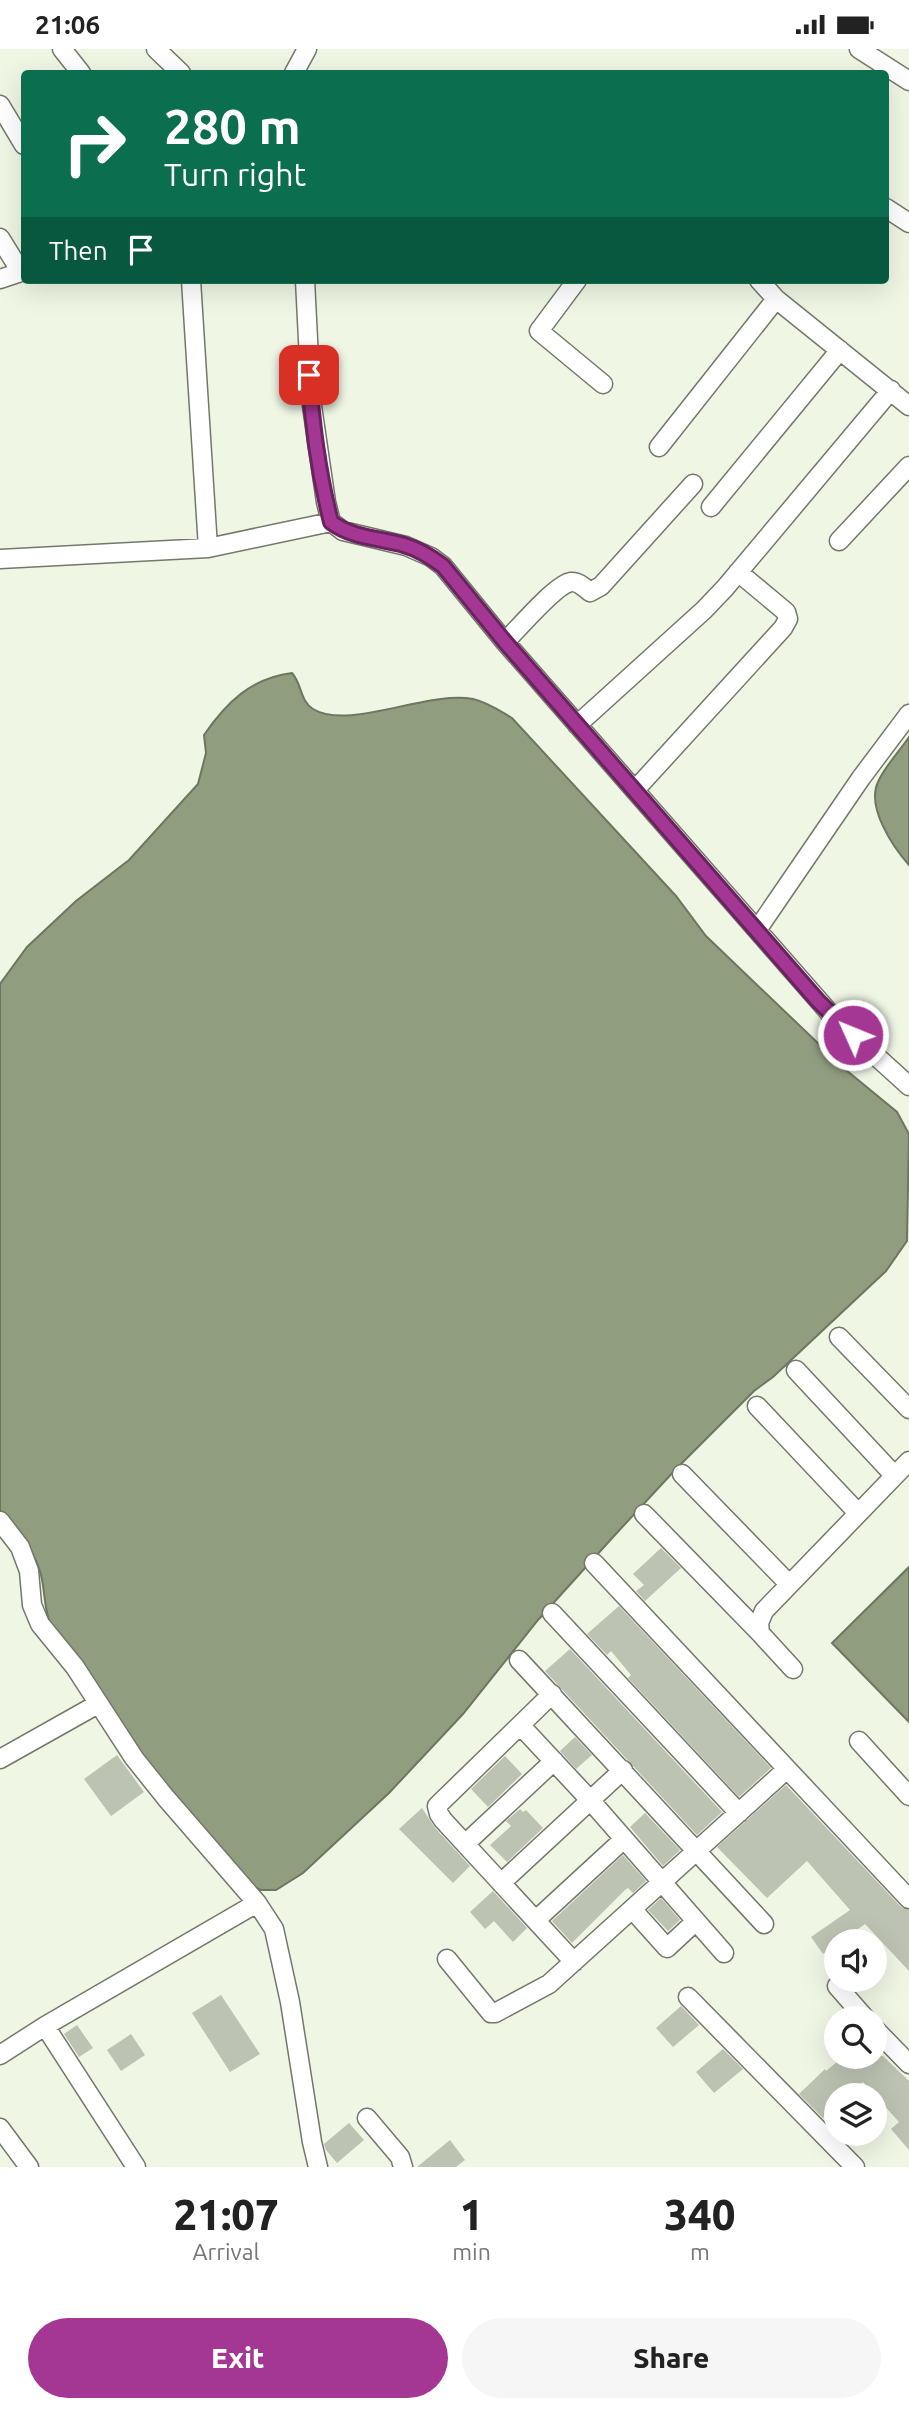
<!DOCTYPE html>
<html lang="en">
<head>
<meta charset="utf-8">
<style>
	body { margin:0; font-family:Ubuntu,sans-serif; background:#f6f6f6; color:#222; height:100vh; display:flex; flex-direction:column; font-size:26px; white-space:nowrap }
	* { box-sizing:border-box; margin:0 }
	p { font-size:23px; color:#767676 }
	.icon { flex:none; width:38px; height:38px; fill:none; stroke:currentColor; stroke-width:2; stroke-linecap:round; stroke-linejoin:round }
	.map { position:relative; height:2118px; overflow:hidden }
	.details { display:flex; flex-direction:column; background:#fff; flex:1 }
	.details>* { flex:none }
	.guide { position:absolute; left:21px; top:21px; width:868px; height:214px; border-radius:7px; box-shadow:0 7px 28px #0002; background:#0b6e4f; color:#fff; overflow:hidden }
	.buttons { position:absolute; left:824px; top:1880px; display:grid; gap:14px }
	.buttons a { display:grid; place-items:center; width:63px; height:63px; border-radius:50%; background:#fff; box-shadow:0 7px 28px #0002; font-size:35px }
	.pin { position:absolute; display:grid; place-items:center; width:60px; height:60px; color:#fff; margin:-30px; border-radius:14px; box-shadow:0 4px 10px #0006 }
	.me { position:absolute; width:77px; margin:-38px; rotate:314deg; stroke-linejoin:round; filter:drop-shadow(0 0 5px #0008) }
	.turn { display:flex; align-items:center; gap:24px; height:147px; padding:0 28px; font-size:32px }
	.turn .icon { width:91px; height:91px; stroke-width:2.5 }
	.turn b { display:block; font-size:49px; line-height:60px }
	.then { display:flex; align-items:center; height:66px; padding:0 28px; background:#0003; gap:14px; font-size:26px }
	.eta { display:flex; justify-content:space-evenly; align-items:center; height:119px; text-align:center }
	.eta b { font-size:42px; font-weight:800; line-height:49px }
	.button { display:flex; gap:14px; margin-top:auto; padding:14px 28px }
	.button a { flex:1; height:80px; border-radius:42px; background:#a43694; color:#fff; font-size:28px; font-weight:800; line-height:80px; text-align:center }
	.button a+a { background:#f6f6f6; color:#222 }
	.status { display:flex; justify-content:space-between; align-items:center; height:49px; padding:0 35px; background:#fff; direction:ltr }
	.status svg { height:19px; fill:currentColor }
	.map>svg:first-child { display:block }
	.water { fill:#919d7f; stroke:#6d765f; stroke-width:2 }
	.building { fill:#bcc3b2 }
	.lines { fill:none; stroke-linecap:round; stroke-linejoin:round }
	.minor-casing { stroke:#737969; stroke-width:21 }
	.minor { stroke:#fff; stroke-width:18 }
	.route-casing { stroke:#6b2360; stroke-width:18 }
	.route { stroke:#a43694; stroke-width:12 }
</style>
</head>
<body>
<div class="status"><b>21:06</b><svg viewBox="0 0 49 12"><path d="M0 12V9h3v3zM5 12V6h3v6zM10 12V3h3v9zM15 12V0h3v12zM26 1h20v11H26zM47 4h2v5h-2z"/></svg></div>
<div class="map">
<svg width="909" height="2118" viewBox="0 0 909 2118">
	<rect width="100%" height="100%" fill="#eff6e4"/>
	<!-- water -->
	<path class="water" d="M292,624C302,635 300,652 313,660C349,682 428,641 473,650C487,653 500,662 512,669L676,847L706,887L846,1021L897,1063L909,1085L907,1192L886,1222L773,1328L754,1342L676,1420L614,1487L538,1571L463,1665L389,1744L303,1824L276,1841H261L252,1837L152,1720L52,1580C43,1558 46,1547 41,1526C35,1501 15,1481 0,1461V935L27,898L76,852L129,811L198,735L206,704L204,686C226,654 251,629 292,624Z
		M909,688V816C893,798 866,758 878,733C885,717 899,703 909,688Z
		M909,1518V1673L832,1594Z"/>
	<!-- building -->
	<path class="building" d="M661,1499L681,1519L645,1552L636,1542L644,1536L633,1525Z
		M619,1557L771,1719L739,1748L628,1629L631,1626L611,1602L607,1606L587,1585Z
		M570,1600L722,1763L697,1786L545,1622Z
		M575,1688L592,1706L576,1720L560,1702Z
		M117,1706L144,1743L111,1767L84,1730Z
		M505,1707L522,1725L488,1758L471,1740Z
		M786,1736L901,1858L909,1861V1922L865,1875L842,1892H836V1895L823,1905L811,1888L850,1861L807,1812L767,1849L717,1798Z
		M422,1759L435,1779L470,1817L453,1834L399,1780Z
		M520,1760L523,1763L526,1761L543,1779L507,1813L490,1796L511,1777L506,1772Z
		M645,1764L680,1801L663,1817L630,1778Z
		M623,1806L646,1832L633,1844L628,1839L625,1841L572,1894L552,1872Z
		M493,1842L527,1879L513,1893L494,1872L485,1880L470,1863Z
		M661,1849L680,1871L668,1882L648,1861Z
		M221,1946L260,2005L230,2023L192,1964Z
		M681,1957L699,1976L673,1998L656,1979Z
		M77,1976L93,1999L79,2008L64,1985Z
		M131,1985L145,2006L121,2022L107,2001Z
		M723,2000L743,2020L714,2044L696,2023Z
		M844,2007H883L909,2032V2101L891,2080L899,2073L863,2033L848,2046H836V2056L823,2069L799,2045L825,2020L826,2022Z
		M349,2074L364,2091L337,2114L326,2101L324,2095Z
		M450,2091L465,2111L456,2118H417Z"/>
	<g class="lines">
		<defs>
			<path id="minor" d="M62,0L81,24
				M156,0L181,24
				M859,0L909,32
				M294,24L307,0
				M0,56L24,96
				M886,159L909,174
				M0,189L21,223
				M0,230L24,222
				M191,231L208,499
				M305,231L311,350L326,453L331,473L343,482L406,497L431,508L443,517L505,593L834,969L909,1037
				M577,231L539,282L603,335
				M759,231L776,250L909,357
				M659,398L776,250
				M711,458L840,301
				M839,492L909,417
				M0,510L208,499L331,473
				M505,593C517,581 556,535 571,533C578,532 585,539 590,543L601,537L693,435
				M577,676L704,561L725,539L891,341
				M635,741L783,579L788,570L786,563L738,523
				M757,881L861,729L909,665
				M839,1288L909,1360
				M796,1321L894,1426
				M757,1357L858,1464
				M682,1425L789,1535
				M644,1465L760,1584
				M0,1472L20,1498L29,1522L32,1556L40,1575L75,1618L134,1709L166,1749L257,1854L274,1880L290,1953L312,2093L318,2118
				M594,1514L909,1850
				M552,1564L739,1764
				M519,1611L764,1875
				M793,1620L760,1584L759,1574L764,1562L909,1412
				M552,1645L437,1757L439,1765L443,1771L574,1913
				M521,1677L590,1751L724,1904
				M859,1692L909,1747
				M0,1710L98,1655
				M465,1795L554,1712
				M501,1834L623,1721
				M632,1860L667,1899L696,1872
				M536,1871L624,1790
				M447,1910L491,1964H495L549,1935L787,1720
				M837,1937L865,1969
				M688,1948L855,2118
				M45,1977L136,2118
				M875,1980L909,2015
				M0,2006L45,1977L257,1854
				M367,2069L400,2108L403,2118
				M0,2079L29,2118"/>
		</defs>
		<!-- minor casing -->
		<use href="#minor" class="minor-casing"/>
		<!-- minor -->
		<use href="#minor" class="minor"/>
	</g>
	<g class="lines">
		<defs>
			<path id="route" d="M309,326C312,375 319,426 331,473C352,489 379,489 404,496C418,500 431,508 443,517L505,593L818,952L853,986"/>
		</defs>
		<!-- route casing -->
		<use href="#route" class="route-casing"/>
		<!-- route -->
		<use href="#route" class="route"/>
	</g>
</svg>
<div class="buttons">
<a><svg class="icon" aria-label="sound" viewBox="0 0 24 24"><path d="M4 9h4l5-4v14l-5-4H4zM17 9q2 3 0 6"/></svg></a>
<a><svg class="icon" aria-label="search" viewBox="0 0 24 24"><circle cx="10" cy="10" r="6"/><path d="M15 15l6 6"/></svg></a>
<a><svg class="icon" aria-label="layers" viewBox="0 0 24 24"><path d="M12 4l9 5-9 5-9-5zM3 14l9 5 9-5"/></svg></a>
</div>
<div class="pin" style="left:309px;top:326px;background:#d93025"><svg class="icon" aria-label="arrive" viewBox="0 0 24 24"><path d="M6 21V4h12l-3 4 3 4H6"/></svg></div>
<svg class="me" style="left:853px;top:986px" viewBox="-20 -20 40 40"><circle r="17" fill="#a43694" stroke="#fff" stroke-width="3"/><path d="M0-11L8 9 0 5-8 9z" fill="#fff"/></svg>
<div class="guide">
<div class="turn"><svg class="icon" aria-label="right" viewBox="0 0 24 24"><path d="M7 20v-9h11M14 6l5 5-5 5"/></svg><div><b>280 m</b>Turn right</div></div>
<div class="then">Then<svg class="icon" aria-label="arrive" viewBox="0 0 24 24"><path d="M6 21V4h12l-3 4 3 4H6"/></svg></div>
</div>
</div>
<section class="details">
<div class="eta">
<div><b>21:07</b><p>Arrival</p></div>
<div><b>1</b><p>min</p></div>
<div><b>340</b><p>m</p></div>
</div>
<div class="button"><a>Exit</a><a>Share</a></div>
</section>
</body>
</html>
